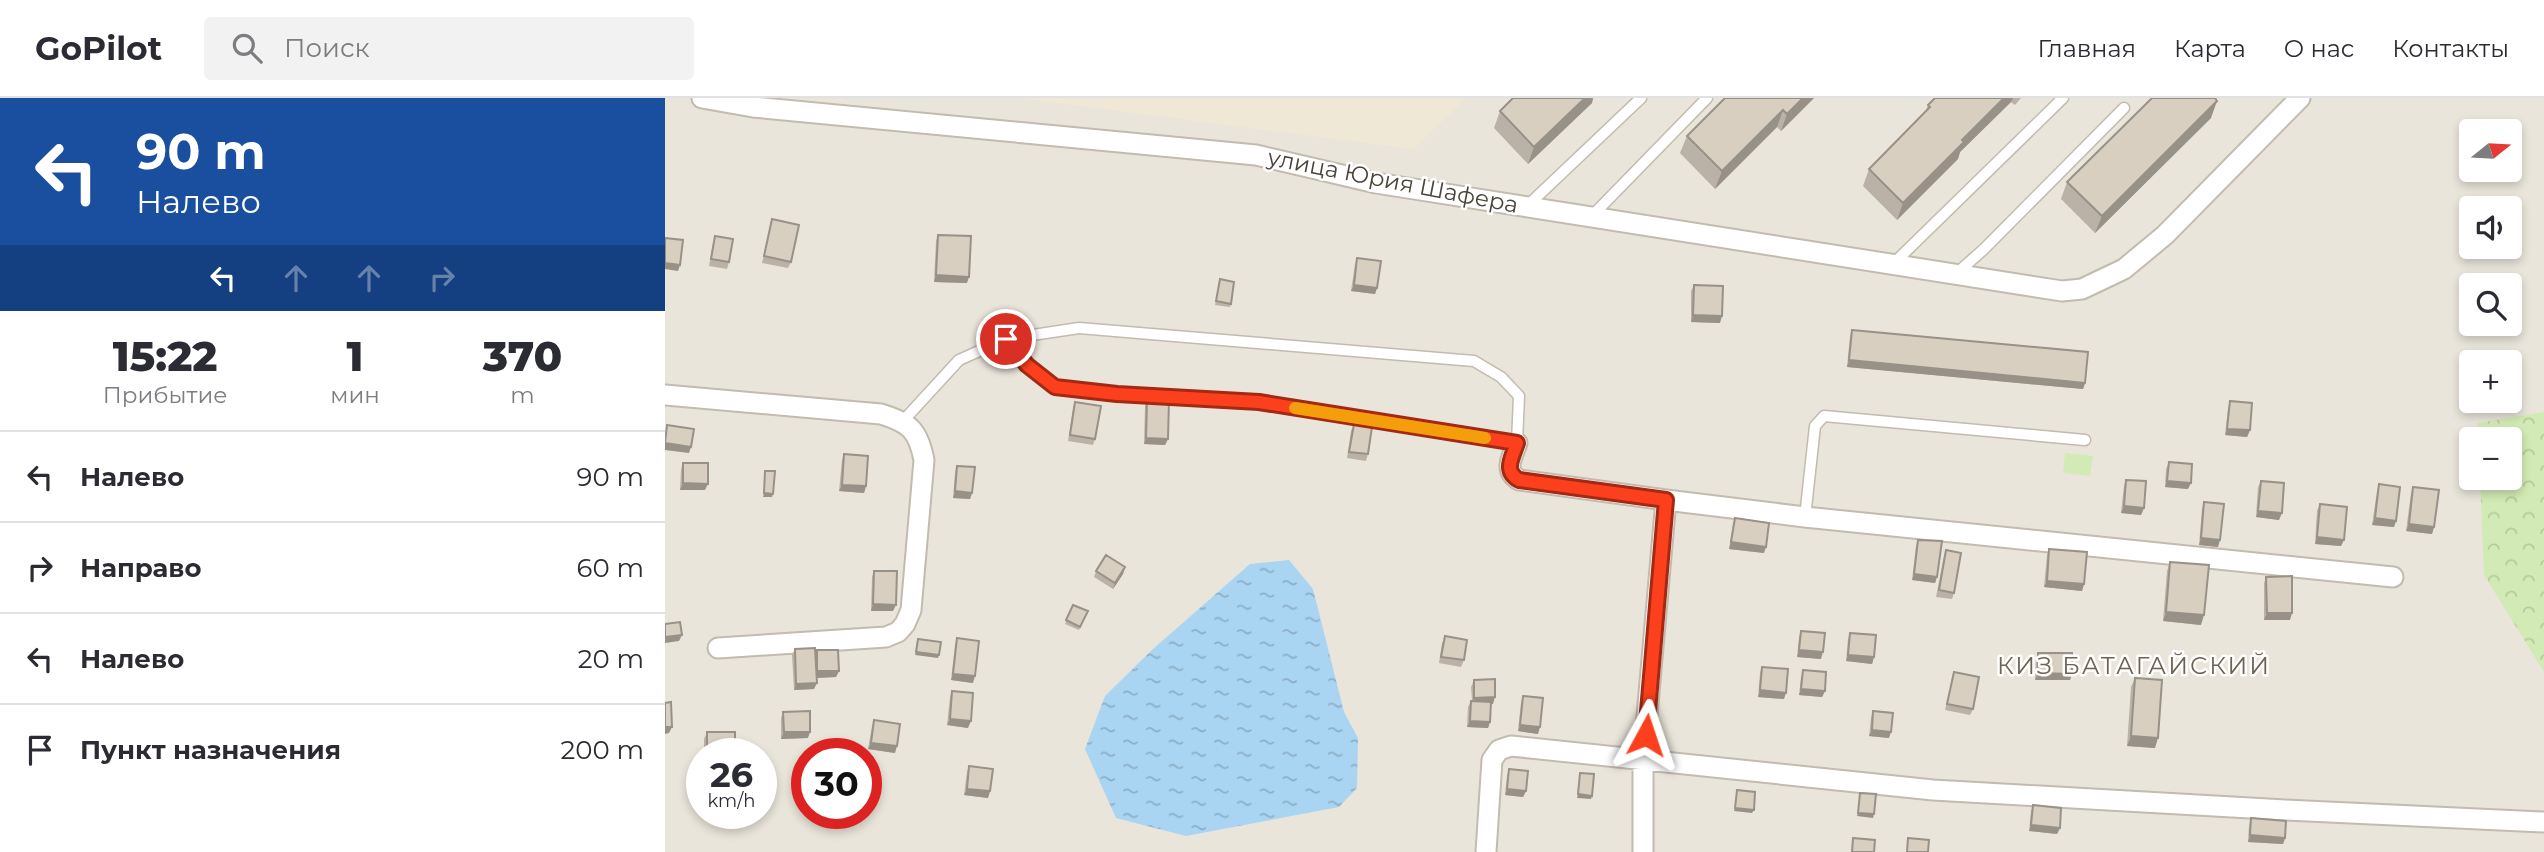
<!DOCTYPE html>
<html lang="ru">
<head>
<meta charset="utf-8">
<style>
	body { margin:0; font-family:Montserrat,sans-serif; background:#f2f2f3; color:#2b2b33; height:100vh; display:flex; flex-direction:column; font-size:26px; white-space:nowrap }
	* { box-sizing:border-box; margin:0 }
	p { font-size:23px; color:#7c7c81 }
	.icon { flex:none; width:38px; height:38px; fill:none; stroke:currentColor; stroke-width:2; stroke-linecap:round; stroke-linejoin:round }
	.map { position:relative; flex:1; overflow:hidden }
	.sheet { display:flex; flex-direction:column; background:#fff; width:665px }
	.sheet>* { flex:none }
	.top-card { background:#1a4fa0; color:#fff; overflow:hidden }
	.needle { width:46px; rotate:72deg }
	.fabs { position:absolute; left:1794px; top:21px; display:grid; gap:14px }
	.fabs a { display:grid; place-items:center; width:63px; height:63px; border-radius:7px; background:#fff; box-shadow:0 4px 10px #0003; font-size:35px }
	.speed { position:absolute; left:21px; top:640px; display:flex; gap:14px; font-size:35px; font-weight:700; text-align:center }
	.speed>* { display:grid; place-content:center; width:91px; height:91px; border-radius:50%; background:#fff; box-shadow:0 4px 10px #0003; line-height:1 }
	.speed small { font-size:18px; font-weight:400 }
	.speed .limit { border:10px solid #d22; background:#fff; color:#111 }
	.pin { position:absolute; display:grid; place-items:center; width:60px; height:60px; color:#fff; margin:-30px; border:4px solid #fff; border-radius:50%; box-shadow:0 2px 7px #0007 }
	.me { position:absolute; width:77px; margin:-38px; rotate:5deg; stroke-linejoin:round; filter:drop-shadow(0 0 5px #0008) }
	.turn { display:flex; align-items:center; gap:24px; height:147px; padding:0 21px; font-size:32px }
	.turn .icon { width:91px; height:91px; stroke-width:2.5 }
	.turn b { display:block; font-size:49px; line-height:60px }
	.lanes { display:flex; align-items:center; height:66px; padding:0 21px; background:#0003; justify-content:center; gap:35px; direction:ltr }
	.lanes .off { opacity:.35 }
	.eta { display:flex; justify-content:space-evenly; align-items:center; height:119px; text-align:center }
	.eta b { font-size:42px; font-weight:800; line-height:49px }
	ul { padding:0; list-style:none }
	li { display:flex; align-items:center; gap:21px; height:91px; padding:0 21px; border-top:2px solid #e1e1e2 }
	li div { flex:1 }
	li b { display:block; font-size:26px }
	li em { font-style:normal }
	header { display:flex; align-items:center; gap:42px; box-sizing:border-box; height:98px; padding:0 35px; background:#fff; border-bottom:2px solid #e1e1e2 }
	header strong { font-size:33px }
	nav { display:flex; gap:38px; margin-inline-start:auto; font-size:24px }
	.search { width:490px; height:63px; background:#f2f2f3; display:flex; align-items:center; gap:18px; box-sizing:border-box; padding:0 24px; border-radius:7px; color:#7c7c81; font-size:26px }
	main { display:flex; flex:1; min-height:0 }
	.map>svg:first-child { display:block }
	.residential { fill:#eae5da; fill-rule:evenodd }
	.education { fill:#efe8d6 }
	.forest { fill:url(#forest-crowns) }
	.park { fill:#d2eab5 }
	.water { fill:url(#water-ripples) }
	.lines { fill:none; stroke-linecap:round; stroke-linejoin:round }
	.service-casing { stroke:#c2bbae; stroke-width:13 }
	.minor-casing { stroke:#c2bbae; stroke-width:23 }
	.service { stroke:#fff; stroke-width:10 }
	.minor { stroke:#fff; stroke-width:19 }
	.wall { fill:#bab2a6 }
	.shaded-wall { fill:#979187 }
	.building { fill:#d8cfc1; stroke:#979187; stroke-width:2 }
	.route-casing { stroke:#a42913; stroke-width:18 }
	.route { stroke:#fc3f1d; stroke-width:12 }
	.slow { stroke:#f59e0b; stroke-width:12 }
	.labels { text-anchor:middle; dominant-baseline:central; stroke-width:5; stroke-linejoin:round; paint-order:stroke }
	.street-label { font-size:23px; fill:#4b4439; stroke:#fff }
	.neighbourhood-label { font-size:24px; letter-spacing:2px; fill:#6e6250; stroke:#fff }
</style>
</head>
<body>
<header>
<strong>GoPilot</strong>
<div class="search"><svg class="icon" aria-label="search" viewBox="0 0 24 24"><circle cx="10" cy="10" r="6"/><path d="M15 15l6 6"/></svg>Поиск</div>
<nav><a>Главная</a><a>Карта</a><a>О нас</a><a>Контакты</a></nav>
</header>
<main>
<section class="sheet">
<div class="top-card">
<div class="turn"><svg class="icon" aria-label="left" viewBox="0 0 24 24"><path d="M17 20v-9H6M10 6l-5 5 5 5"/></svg><div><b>90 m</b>Налево</div></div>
<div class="lanes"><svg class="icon" aria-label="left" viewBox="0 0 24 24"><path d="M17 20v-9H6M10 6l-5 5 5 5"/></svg><svg class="icon off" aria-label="ahead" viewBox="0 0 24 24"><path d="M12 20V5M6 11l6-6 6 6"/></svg><svg class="icon off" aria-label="ahead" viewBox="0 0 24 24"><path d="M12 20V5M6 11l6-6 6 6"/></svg><svg class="icon off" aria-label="right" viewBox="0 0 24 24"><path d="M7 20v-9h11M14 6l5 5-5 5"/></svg></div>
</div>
<div class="eta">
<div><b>15:22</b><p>Прибытие</p></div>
<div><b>1</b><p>мин</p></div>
<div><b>370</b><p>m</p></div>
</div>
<ul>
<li><svg class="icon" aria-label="left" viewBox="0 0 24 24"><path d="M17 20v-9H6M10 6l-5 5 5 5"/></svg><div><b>Налево</b></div><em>90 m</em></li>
<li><svg class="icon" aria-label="right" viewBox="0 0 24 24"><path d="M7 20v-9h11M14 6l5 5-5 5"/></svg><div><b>Направо</b></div><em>60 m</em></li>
<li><svg class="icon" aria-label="left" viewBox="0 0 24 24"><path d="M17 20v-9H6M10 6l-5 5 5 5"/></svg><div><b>Налево</b></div><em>20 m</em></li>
<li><svg class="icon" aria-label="arrive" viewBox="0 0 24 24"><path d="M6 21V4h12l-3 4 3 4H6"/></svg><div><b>Пункт назначения</b></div><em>200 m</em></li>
</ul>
</section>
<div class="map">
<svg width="1879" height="754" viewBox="0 0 1879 754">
	<defs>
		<pattern id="forest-crowns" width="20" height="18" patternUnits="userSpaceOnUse" patternTransform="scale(1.75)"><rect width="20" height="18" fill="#d2eab5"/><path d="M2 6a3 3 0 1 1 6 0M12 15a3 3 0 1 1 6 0" fill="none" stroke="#b6ca9c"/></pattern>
		<pattern id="water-ripples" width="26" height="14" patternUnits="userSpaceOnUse" patternTransform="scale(1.75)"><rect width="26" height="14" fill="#a9d4f2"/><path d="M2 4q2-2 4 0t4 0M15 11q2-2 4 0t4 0" fill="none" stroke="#8caec5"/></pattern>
	</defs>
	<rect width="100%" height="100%" fill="#f6f3ec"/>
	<!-- residential -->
	<path class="residential" d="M0,0H1879V754H0ZM1806,33H1844V72H1806ZM1806,110H1844V149H1806ZM1806,187H1844V226H1806ZM1806,264H1844V303H1806ZM1806,341H1844V380H1806ZM37,656H96V716H37ZM142,656H201V716H142Z"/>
	<!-- education -->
	<path class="education" d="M353,0H801L748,51Z"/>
	<!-- forest -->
	<path class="forest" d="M1879,314V574L1819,477L1815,380H1844V341H1814L1813,325Z"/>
	<!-- park -->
	<path class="park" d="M1400,355L1428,358L1425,378L1398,375Z"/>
	<!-- water -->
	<path class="water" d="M624,462L648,491L679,614L693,640L692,690L674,709L521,738L451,720L420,651L440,598L488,551L585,466Z"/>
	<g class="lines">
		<defs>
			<path id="service" d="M861,109L976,0
				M926,119L1042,0
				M1228,166L1398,0
				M1292,175L1319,151L1459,10
				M238,323L294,262L341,241L414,230L809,263L836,279L854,298L852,345L594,304L452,296L389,289L362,267L341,241
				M1140,419L1150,328L1159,318L1420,342"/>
			<path id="minor" d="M37,0L88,9L591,57L711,85L1397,193L1417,191L1459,171L1500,137L1635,0
				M0,297L216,316C245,325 253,332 259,362L246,512L240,526L233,534L221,539L53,550
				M852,345C847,360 838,372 854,382L1001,402
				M821,754L827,662L834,652L846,648L1268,692L1620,712L1879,724
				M978,754V663L1001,402L1140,419L1728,479"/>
		</defs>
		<!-- service casing -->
		<use href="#service" class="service-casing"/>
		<!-- minor casing -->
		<use href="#minor" class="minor-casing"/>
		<!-- service -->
		<use href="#service" class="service"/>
		<!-- minor -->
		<use href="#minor" class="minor"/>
	</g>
	<!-- wall -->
	<path class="wall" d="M849,0H928L927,5L863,66L829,30L835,13Z
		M1149,0L1116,33L1112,29L1050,91L1015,55L1022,38Z
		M1270,0H1356L1350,7L1346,4L1295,54L1293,61L1232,122L1198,88L1204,71L1260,15L1263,7Z
		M1546,20L1430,135L1396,101L1402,84Z
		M107,121L126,164L123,170L97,165Z
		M273,137L302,185L269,184L271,143Z
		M50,138L64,164L62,171L44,168L48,145Z
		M692,160L712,190L710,196L686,193L690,166Z
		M555,181L566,206L565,209L550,207Z
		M1029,187L1055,225L1026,224V193Z
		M1187,232L1420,285L1418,291L1182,269L1185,238Z
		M482,301L503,341L500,347L479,346L480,308Z
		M1565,303L1585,332L1582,339L1560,337L1563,310Z
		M410,304L430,341L428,347L403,343L408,310Z
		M689,326L703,356L701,363L682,360L686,333Z
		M179,356L201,388L199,395L174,393L177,362Z
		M1504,364L1523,391L1500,389L1501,371Z
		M18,365L40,392H15L16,371Z
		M292,368L307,395L305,401L288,400L290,374Z
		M1461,382L1479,410L1476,417L1456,415L1459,388Z
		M1596,383L1614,422L1591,419L1593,389Z
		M1714,386L1731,423L1729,429L1707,427L1712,393Z
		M1748,389L1769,429L1767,436L1741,433L1746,395Z
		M1539,404L1553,449L1534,447L1537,411Z
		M1655,406L1676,448L1650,446L1652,413Z
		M1070,420L1099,455L1064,451L1068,426Z
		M1253,442L1272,479L1270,485L1247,482L1251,448Z
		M1384,451L1419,486L1417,493L1379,489L1382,457Z
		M1281,452L1289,495L1287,501L1271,499L1279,458Z
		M1505,464L1536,527L1498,523L1502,473Z
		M460,469L458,476L448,491L429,479L431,473Z
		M209,473L228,513H206L207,479Z
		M1601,479L1625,522H1599V485Z
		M408,507L423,513L414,532L400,526Z
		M1136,533L1156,561L1132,559L1134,539Z
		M1185,535L1209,559L1207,566L1181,563L1183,541Z
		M780,538L799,562L796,569L774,565L777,545Z
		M292,540L308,585L286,582L290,547Z
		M130,551L150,556L152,552L174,573L171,579L151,580L149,591L129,592L127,557Z
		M1373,555L1407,576L1405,582H1370L1371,561Z
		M1097,569L1119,601L1093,599L1095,575Z
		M1138,572L1160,593L1157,599L1134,597L1136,579Z
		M1289,574L1308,611L1305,617L1280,612Z
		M1470,580L1490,650L1462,648L1466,589Z
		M809,582L828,606H826L825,624L823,630L802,629L803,609L806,603H807L806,589Z
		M287,593L303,630L282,627L285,599Z
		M858,598L873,636L853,633L856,605Z
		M1208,613L1224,640L1204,638L1206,620Z
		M118,614L143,640L116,641V620Z
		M209,622L230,655L203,651L207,628Z
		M42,634L70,656H39V641Z
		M304,668L325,693L323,700L299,697L302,674Z
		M844,671L861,693L858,699L840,697L842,678Z
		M1368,707L1395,730L1392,736L1364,733L1366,713Z
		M1586,720L1620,740L1618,746L1583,744L1584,727Z"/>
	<!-- shaded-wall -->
	<path class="shaded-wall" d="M920,0H928L927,5L863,66L869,49Z
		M1138,0H1149L1116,33L1122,16Z
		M1339,0H1348L1346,4L1295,54L1293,61L1232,122L1238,105L1297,42Z
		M1552,3L1546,20L1430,135L1437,118Z
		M1118,12L1112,29L1050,91L1057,73Z
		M0,165L15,167L13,173L0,171Z
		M271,177L304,179L302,185L269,184Z
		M689,187L712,190L710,196L686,193Z
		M1028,217L1057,218L1055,225L1026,224Z
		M1184,262L1420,285L1418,291L1182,269Z
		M1562,331L1585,332L1582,339L1560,337Z
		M481,340L503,341L500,347L479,346Z
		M0,345L26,349L24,355L0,352Z
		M1502,383L1526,385L1523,391L1500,389Z
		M18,385L43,386L40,392H15Z
		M177,387L201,388L199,395L174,393Z
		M290,393L307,395L305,401L288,400Z
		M99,395L108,396L107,399H98Z
		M1459,408L1479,410L1476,417L1456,415Z
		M1593,413L1617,415L1614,422L1591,419Z
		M1710,420L1731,423L1729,429L1707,427Z
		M1744,426L1769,429L1767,436L1741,433Z
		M1652,439L1679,442L1676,448L1650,446Z
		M1536,440L1555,442L1553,449L1534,447Z
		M1066,444L1101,449L1099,455L1064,451Z
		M460,469L458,476L448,491L450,485Z
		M1249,476L1272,479L1270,485L1247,482Z
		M1382,483L1419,486L1417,493L1379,489Z
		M208,506L231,507L228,513H206Z
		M1501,514L1539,517L1536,527L1498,523Z
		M1602,515H1627L1625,522H1599Z
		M17,537L14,543L0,545V539Z
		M1134,552L1158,554L1156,561L1132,559Z
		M251,554L274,557L273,560L250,557Z
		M1183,557L1209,559L1207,566L1181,563Z
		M152,573H174L171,579L150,580Z
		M1373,575L1407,576L1405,582H1370Z
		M288,576L310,578L308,585L286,582Z
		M152,585L149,591L129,592L131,586Z
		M1136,591L1160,593L1157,599L1134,597Z
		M1095,592L1121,595L1119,601L1093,599Z
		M830,599L828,606H807L809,600Z
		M285,621L306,623L303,630L282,627Z
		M805,623L825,624L823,630L802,629Z
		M855,627L875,629L873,636L853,633Z
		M0,629H7L4,635L0,636Z
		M1207,632L1226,634L1224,640L1204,638Z
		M119,634H145L143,640L116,641Z
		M1466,638L1493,640L1490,650L1462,648Z
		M206,645L232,648L230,655L203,651Z
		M302,691L325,693L323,700L299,697Z
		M842,691L861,693L858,699L840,697Z
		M913,696L927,698L926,701L912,700Z
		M1070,710L1089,712L1087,715L1069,713Z
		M1193,715L1209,716L1208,720L1192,718Z
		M1366,727L1395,730L1392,736L1364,733Z
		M1585,737L1620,740L1618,746L1583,744Z"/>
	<!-- building -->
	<path class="building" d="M848,0H920L869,49L835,13Z
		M1060,0H1138L1122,16L1118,12L1057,73L1022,38Z
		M1270,0H1339L1297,42L1299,44L1238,105L1204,71L1265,9L1263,7Z
		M1487,0H1550L1552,3L1437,118L1402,84Z
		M107,121L134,127L126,164L99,158Z
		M273,137L306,138L304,179L271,177Z
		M50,138L68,141L64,164L46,161Z
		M0,140L18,142L15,167L0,165Z
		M692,160L716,163L712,190L689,187Z
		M555,181L569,184L566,206L551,203Z
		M1029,187L1058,188L1057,218L1028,217Z
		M1187,232L1423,254L1420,285L1184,262Z
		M482,301L504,302L503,341L481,340Z
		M1565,303L1587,305L1585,332L1562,331Z
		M410,304L436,308L430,341L405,337Z
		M689,326L707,329L703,356L684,354Z
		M2,327L29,331L26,349L0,345Z
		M179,356L203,358L201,388L177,387Z
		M1504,364L1527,366L1526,385L1502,383Z
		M18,365H43V386L18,385Z
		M292,368L310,369L307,395L290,393Z
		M100,373H110L108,396L99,395Z
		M1461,382L1481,383L1479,410L1459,408Z
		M1596,383L1619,385L1617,415L1593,413Z
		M1714,386L1735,389L1731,423L1710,420Z
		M1748,389L1774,392L1769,429L1744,426Z
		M1539,404L1559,406L1555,442L1536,440Z
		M1655,406L1682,409L1679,442L1652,439Z
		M1070,420L1104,425L1101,449L1066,444Z
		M1253,442L1277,443L1272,479L1249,476Z
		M1384,451L1422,454L1419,486L1382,483Z
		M1281,452L1296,455L1289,495L1274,492Z
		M441,457L460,469L450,485L431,473Z
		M1505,464L1544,467L1539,517L1501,514Z
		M209,473H232L231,507L208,506Z
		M1627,478V515H1602L1601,479Z
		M408,507L423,513L415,529L401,522Z
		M15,524L17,537L0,539V526Z
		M1136,533L1160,535L1158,554L1134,552Z
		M1185,535L1211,537L1209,559L1183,557Z
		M780,538L802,542L799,562L776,559Z
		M292,540L314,543L310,578L288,576Z
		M253,541L276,544L274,557L251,554Z
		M150,550L152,585L131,586L130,551Z
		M152,552H173L174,573H152Z
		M1373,555H1407V576L1373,575Z
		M1097,569L1123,571L1121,595L1095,592Z
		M1138,572L1161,574L1160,593L1136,591Z
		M1289,574L1314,579L1308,611L1282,606Z
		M1470,580L1497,582L1493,640L1466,638Z
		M830,581V599L809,600V582Z
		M287,593L308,595L306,623L285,621Z
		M858,598L878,600L875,629L855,627Z
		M806,603L826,604L825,624L805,623Z
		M6,604L7,629H0V605Z
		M145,613V634H119L118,614Z
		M1208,613L1228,615L1226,634L1207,632Z
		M209,622L235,626L232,648L206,645Z
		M42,634H70V656H42Z
		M304,668L328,671L325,693L302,691Z
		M844,671L863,673L861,693L842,691Z
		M915,675L929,676L927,698L913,696Z
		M1072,692L1090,694L1089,712L1070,710Z
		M1195,695L1211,696L1209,716L1193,715Z
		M1368,707L1396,710L1395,730L1366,727Z
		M1586,720L1621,723L1620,740L1585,737Z
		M1188,740L1210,742L1209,754H1187Z
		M1243,740L1264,742L1263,754H1242Z"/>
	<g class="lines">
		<defs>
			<path id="route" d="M341,241L362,267L390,289L452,296L594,304L852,345C847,360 838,373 854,382L1001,402L981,637"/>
		</defs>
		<!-- route casing -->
		<use href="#route" class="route-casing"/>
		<!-- route -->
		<use href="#route" class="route"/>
		<!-- slow -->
		<path class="slow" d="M630,310L820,340"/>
	</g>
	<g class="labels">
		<!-- street labels -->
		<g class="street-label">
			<text transform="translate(728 83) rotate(11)">улица Юрия Шафера</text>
		</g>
		<!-- neighbourhood labels -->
		<g class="neighbourhood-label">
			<text x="1469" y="567">КИЗ БАТАГАЙСКИЙ</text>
		</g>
	</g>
</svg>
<div class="fabs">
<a><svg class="needle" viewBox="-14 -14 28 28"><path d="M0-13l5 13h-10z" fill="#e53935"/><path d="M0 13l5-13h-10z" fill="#7c7c81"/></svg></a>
<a><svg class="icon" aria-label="sound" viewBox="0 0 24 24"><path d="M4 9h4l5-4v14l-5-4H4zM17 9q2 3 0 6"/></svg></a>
<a><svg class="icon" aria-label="search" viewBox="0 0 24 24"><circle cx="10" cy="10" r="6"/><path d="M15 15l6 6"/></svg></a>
<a>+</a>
<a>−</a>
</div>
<div class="speed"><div>26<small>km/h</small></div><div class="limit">30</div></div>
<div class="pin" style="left:341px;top:241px;background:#d93025"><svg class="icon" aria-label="arrive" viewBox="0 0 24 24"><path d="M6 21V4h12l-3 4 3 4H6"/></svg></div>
<svg class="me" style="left:981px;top:637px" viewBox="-20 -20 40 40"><path d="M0-17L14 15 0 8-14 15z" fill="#fc3f1d" stroke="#fff" stroke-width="4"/></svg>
</div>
</main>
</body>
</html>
